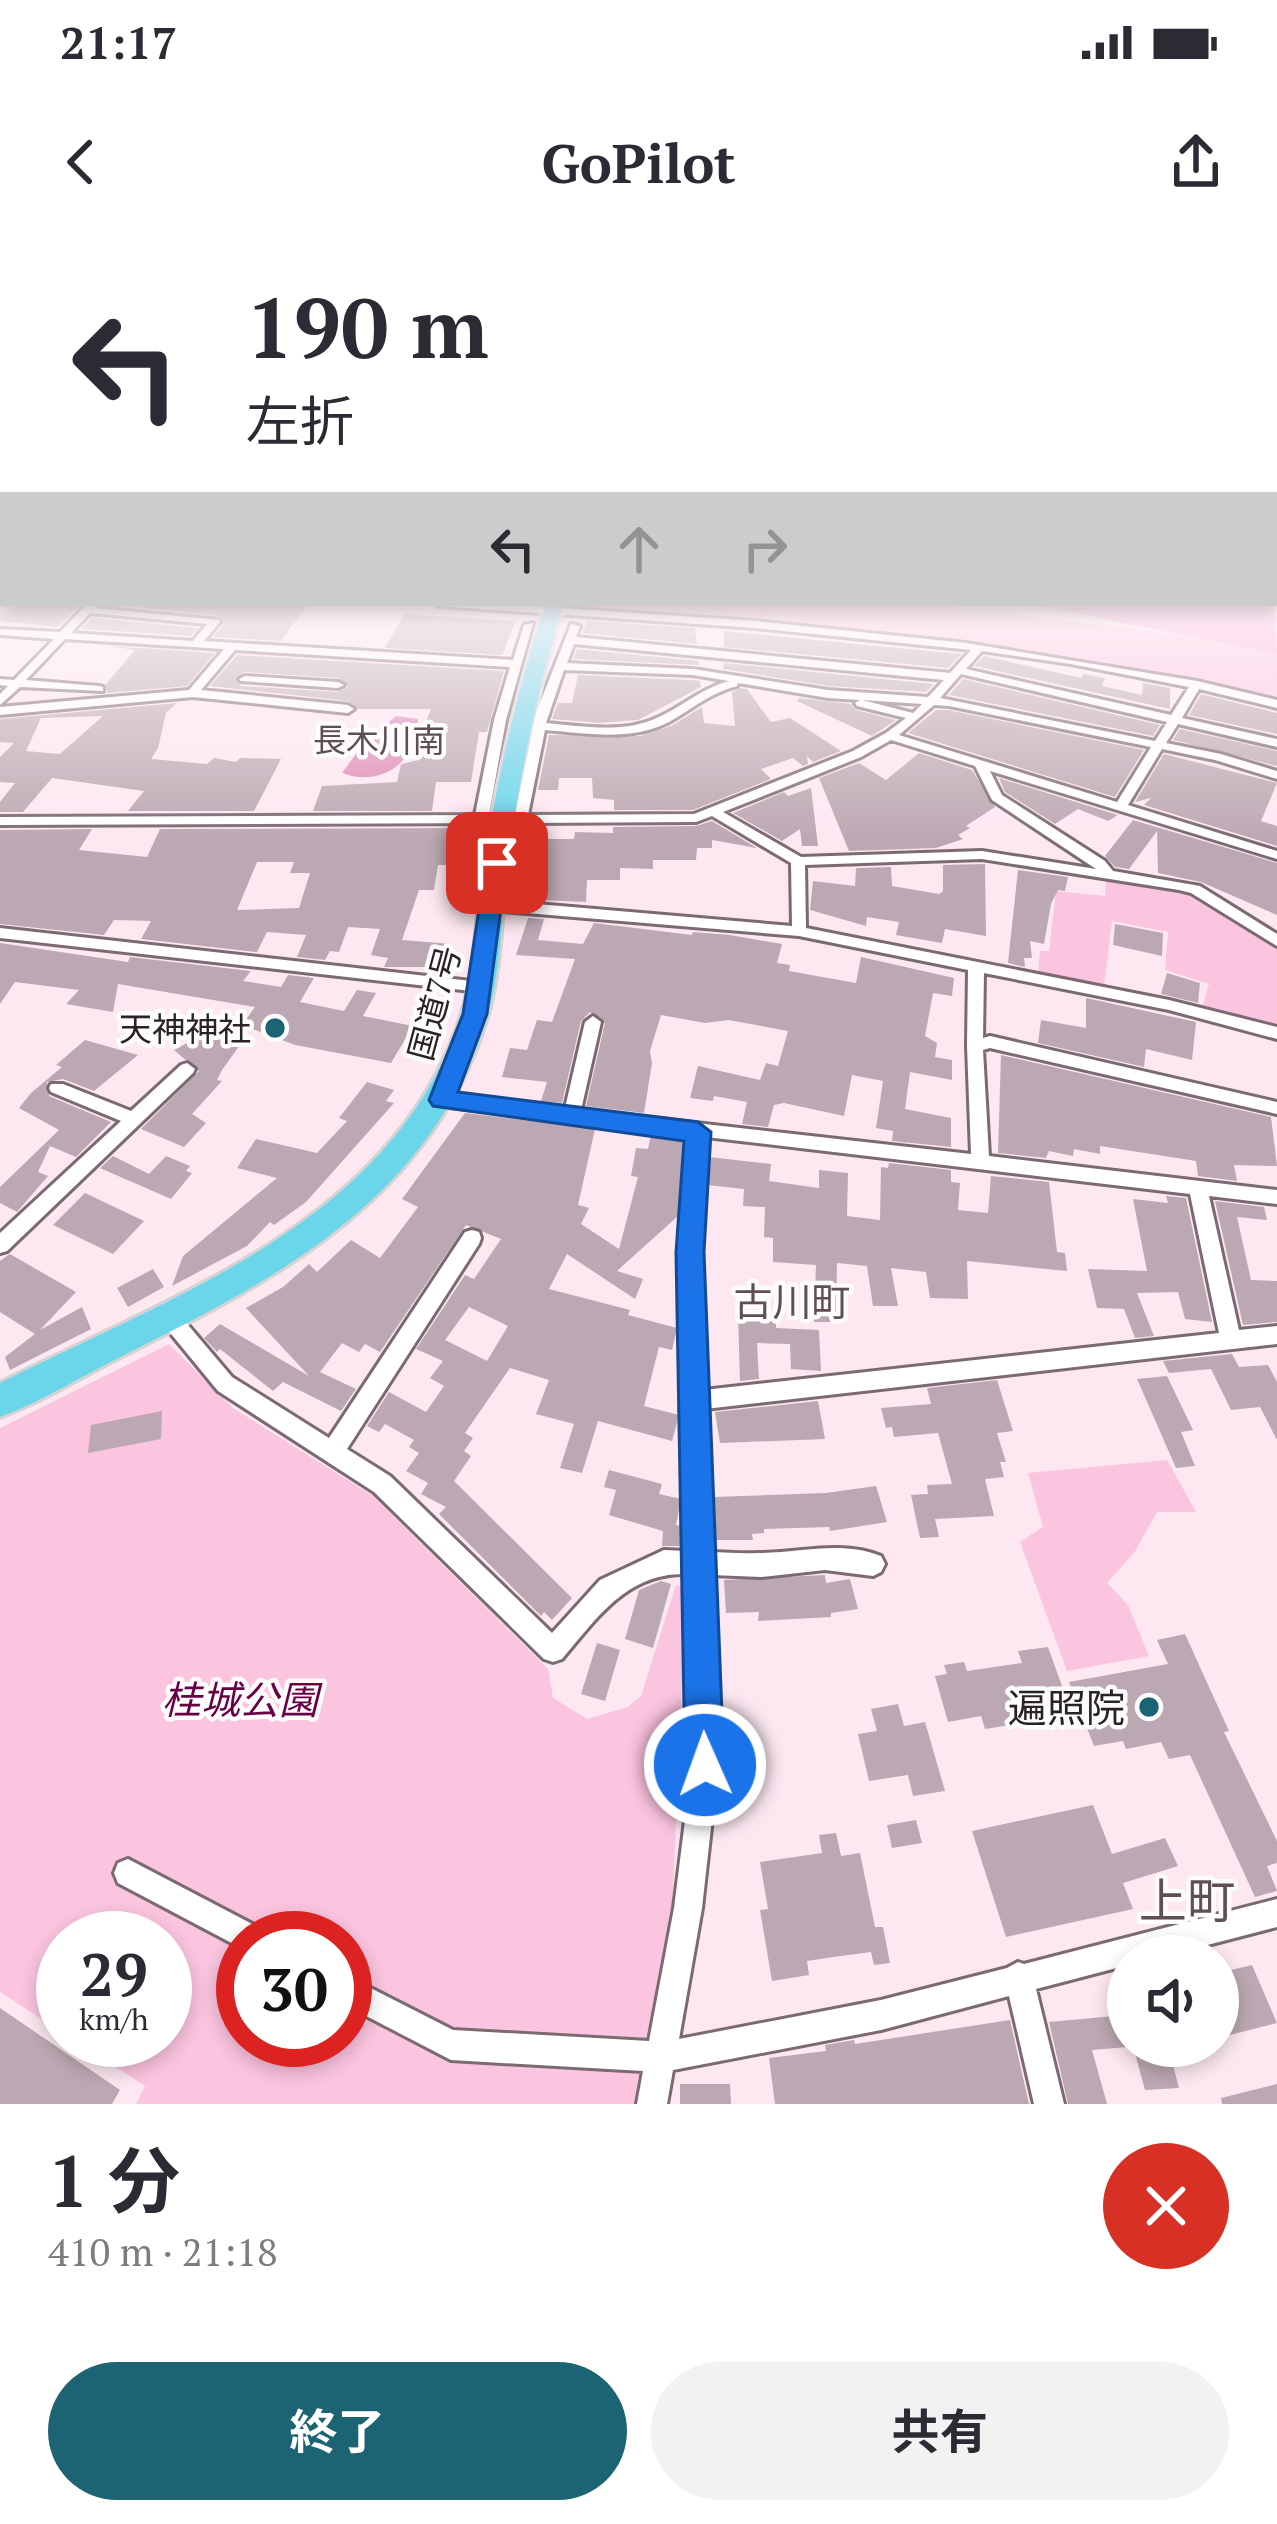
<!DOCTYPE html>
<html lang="ja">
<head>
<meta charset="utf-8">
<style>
	body { margin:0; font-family:"PT Serif","Noto Sans JP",serif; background:#f2f2f3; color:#2b2b33; height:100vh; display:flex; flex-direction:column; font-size:45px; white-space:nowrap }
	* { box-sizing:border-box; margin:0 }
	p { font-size:39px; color:#7c7c81 }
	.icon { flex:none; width:66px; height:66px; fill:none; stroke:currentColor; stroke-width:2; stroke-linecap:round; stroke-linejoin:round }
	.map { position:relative; height:1864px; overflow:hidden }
	.sheet { display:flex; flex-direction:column; background:#fff; flex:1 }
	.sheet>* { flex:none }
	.top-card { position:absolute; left:0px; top:0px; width:1278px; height:366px; box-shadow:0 6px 18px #0003; background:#fff; color:#2b2b33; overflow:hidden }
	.controls { position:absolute; left:1107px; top:1695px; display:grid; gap:24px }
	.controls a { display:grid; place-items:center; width:132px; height:132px; border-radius:50%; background:#fff; box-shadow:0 6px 18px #0003; font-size:60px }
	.speed { position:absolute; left:36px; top:1671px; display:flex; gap:24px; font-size:60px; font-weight:700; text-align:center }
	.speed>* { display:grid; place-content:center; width:156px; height:156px; border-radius:50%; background:#fff; box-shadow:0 6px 18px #0003; line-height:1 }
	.speed small { font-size:30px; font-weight:400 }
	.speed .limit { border:18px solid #d22; background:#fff; color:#111 }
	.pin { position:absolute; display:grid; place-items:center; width:102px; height:102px; color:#fff; margin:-51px; border-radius:24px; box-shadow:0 6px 18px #0006 }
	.me { position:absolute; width:132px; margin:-66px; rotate:358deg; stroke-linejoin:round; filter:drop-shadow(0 0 9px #0008) }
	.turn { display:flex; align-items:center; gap:42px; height:252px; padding:0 48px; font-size:54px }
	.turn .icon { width:156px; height:156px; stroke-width:2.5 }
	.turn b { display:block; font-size:84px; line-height:102px }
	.lanes { display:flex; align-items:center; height:114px; padding:0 48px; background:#0003; justify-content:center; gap:60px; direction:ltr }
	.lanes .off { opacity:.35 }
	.round { display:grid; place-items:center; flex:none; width:126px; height:126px; border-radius:63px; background:#f2f2f3 }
	.headline { display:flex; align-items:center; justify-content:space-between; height:204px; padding:0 48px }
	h1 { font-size:72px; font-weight:700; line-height:90px }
	.action { display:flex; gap:24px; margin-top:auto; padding:24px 48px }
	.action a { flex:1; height:138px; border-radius:72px; background:#1c6473; color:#fff; font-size:48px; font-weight:700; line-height:138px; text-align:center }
	.action a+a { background:#f2f2f3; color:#2b2b33 }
	.status { display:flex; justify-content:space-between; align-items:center; height:84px; padding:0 60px; background:#fff; direction:ltr }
	.status svg { height:33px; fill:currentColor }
	header { display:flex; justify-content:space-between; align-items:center; height:156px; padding:0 48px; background:#fff; font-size:54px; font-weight:700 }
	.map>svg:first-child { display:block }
	.green { fill:#fbc4df; fill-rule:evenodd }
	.forest { fill:#dd8ab6 }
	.water { fill:#fca6d3 }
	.building { fill:#bca8b2; fill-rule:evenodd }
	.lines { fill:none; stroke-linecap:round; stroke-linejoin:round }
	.minor-casing { stroke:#7c6a72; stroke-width:6 }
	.trunk-casing { stroke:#d4d3d4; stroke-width:6 }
	.minor { fill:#fff; fill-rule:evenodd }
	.trunk { fill:#6bd6ea; fill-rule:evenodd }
	.route { fill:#1a73e8; stroke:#114b97; stroke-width:3 }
	.poi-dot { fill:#1c6473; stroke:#fcfcfc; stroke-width:4.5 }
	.labels { text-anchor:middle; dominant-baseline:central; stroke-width:9; stroke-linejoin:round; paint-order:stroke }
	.far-quarter-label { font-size:33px; fill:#604e57; stroke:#fcfcfc }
	.street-label { font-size:33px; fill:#2a2326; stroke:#fcfcfc }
	.poi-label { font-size:33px; fill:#2a2326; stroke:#fcfcfc; text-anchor:end }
	.quarter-label { font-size:39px; fill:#604e57; stroke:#fcfcfc }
	.near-park-label { font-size:39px; font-style:italic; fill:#680046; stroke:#fcfcfc }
	.near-poi-label { font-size:39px; fill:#2a2326; stroke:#fcfcfc; text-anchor:end }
	.near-quarter-label { font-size:48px; fill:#604e57; stroke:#fcfcfc }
</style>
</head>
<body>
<div class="status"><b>21:17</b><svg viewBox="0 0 49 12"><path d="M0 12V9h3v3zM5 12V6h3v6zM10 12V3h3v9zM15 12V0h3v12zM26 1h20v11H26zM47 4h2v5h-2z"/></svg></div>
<header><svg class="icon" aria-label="back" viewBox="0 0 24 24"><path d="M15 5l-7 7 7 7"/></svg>GoPilot<svg class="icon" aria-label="share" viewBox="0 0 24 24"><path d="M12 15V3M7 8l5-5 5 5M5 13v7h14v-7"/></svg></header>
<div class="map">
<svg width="1277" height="1864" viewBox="0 0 1277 1864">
	<rect width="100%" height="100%" fill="#fde8f2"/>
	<!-- green -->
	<path class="green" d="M493,363H919L1174,394L1277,414V461C1022,397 755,378 493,363Z
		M1106,638L1188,652L1277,706V789L1202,768L1209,744L1165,730L1168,692L1112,681L1104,747L1038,734L1040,711H1049L1056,651L1105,656Z
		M169,1104L233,1168L373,1256L548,1429L553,1458L587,1479L628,1467L641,1456L676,1345L686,1348L670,1723L635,1864H136L145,1846L74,1800H165V1698H63V1793L0,1752V1188ZM243,1698H345V1800H243Z
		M1167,1220L1196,1272H1157L1134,1313L1107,1343L1128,1365L1149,1416L1067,1431L1020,1302L1043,1287L1028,1233Z"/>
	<!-- forest -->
	<path class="forest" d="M396,476L418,479C419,521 381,548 342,533L362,506Z"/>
	<!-- water -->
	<path class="water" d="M1275,360L1277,414L1025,363H1275Z"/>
	<!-- building -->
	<path class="building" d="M0,363H82L58,387L0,381Z
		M100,363H309L281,401L213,397L223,385L219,376Z
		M404,374L516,381L502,415L385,408Z
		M92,378L198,388L191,396L81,389Z
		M587,381L695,388L697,404L582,393Z
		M724,391L918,410L962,414L948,428L724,407Z
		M109,406L215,413L187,446L107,453L106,444L135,410Z
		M577,409L698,421L699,425L573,419Z
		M237,415L504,431L487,492H479L471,542H436L432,571H313L322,546L397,542L401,524L419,520L421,495L431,469H358L348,461L210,446ZM245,432L338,438L348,447L338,452L241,446L235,438Z
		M984,416L1081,438L1083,434L1105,438L1102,446L1142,455L1143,443L1170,448V469L974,426Z
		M724,423L934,444L926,452L829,446L723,429Z
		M578,435L693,440L700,441L701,447L638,480L599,483L552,479L558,463H572Z
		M963,439L1160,485L1153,496L949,455Z
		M741,448L747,449L771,482L790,478L841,511L813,522L807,516L808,524L803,526L793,518L761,529L771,539L693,570H614V560L593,558L592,538H559L558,550H538L549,495L640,496L671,486L702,467L704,483L735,486L732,452Z
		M1201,454L1277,473V494L1189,475Z
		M799,458L851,464L856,470L896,480L872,496L797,461Z
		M177,463L166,473L158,508L151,519L207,524L214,518L236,522L240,518L281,519L254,571H128L144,551L52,538L23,572H0V562L15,543L0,542V517L14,503L0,502V479ZM103,476L60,514L26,511L41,478Z
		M936,470H948L1144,510L1115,557L908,493Z
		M1180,489L1277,511V526L1173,500Z
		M919,513L972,530L995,567L966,586L970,588L958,595L963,599L936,608L849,611L819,538L859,523L886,540Z
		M1164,514L1277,543L1261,581L1277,586V606L1144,565L1151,558L1135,562Z
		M999,538L1118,575L1108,581L1078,569L1055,584L1005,552Z
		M811,548L818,606H802L800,589L782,601L733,573L784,552L788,556Z
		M1133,580L1277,623V675L1201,642L1158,633L1157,591L1129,629L1115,627L1105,616Z
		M712,581L757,608L712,600V608H697L696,620H653V629L620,628V640H587L586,662L539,660L541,644H519L525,599H574L575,592L613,593V587L696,586Z
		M468,588L464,625H438L434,650H419L402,700L451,704L443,727H384L388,718L371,715L380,689L348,687L339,712L330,711L325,720L297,717L306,695L267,692L257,712L141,699L151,681L114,680L104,695L0,684V590L92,589L79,610L147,617L160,589ZM257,622H294L290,633H310L299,668L237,670Z
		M985,624L986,696L945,689L942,703L896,695L899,682L867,677L866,686L810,670L813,641L855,646L856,628L891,627L892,646L939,654L943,651V625Z
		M1018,630L1068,637L1065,651L1058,650L1051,664L1044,704L1030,701L1032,718H1024L1025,727L1008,723Z
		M528,678L544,679L538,700L583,704L594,683L692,695L693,692L730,695L782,704L777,723L790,725L789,731L856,743L861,717L954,738L952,756L933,753L925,796L937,803L935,817L952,820V840L910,832L905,869L951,878V907L892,901L893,891L876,888L883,841L852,835L844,876L784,863L774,865L768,887L742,884L747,862L714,856L713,861L690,858L698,826L760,840L766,823L778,826L788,791L729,780L705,783L661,775L650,811L652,823L644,873L586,866L605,783L590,772L581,781L562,863L541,861L547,842L502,837L510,808L527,810L537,780L552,782L575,719L516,715Z
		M1115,684L1163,693L1162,716L1113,705Z
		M0,703L128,722L130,717L251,731L243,741L281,747L288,735L314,738L300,762L344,771L357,750L376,753L363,776L413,786L391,823L295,805L242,785L255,767L118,744L113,772L66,764L79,750L15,742L0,764Z
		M1167,733L1200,743L1198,763L1161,754Z
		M1086,758L1196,782L1192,820L1146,809L1144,827L1038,803L1041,780L1086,788Z
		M212,790L245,798L222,830L217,840L222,841L192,874L206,883L184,907L141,889L199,831L174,810Z
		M85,800L138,815L94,851L63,839L47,842L49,856L111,882L76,917L50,906L38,932L48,936L17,972L0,963V947L59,890L19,868L31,853L62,827L56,825Z
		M1001,815L1271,877L1277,926L1234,925L1237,941L1198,936L1196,921L1100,906V914L1074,909L1073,916L1049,911L1046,918L998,913Z
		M367,842L394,850L386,861L394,863L306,962L274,985L270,982L247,1006L172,1046L183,1016L277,938L237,928L256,899L317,913L347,881L339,878Z
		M465,873L595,889L578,965L589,968L581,984L619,1009L638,937L631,936L636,908L648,909L651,895L684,900L678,976L617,1031L643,1039L635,1059L567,1014L549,1049L630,1070L628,1075L677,1088L672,1110L659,1107L644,1166L679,1175L672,1201L598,1181L582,1233L560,1228L574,1184L536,1174L549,1140L510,1128L465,1193L473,1198L464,1211L471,1216L454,1241L572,1358L552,1380L544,1372L541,1376L439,1274L446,1267L421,1254L428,1243L406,1231L419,1213L409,1207L414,1200L385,1184L379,1192L367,1186L389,1152L426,1172L444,1146L430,1138L443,1121L416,1109L465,1035L474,1039L501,999L466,985L380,1112L365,1104L359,1112L342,1103L320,1132L356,1149L341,1171L283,1142L273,1151L220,1109L217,1112L204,1098L220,1084L309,1136L246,1068L283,1047L309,1024L317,1032L351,1000L380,1018L418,967L402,959ZM469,1067L508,1086L487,1121L445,1100Z
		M113,916L149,934L166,916L190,926L186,931L192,933L171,959L100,928Z
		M709,917L771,924L769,941L819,948V930L848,933L847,976L880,980L881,927L888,928L889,923L951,930V942L960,943L958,970L988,973L991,936L1049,942L1057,1012L1065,1013L1067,1031L967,1021L968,1059L930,1058L926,1032L891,1028L898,1066H873L867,1026L837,1023L836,1082H814L816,1025L773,1022V998L764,997L765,967L743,966L744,949L708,945Z
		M85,953L144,981L113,1014L53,985Z
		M1166,956L1186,958L1212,1082L1185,1079L1178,1052L1137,1053L1154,1096L1135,1098L1124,1069L1097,1068L1088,1029L1147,1031L1133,959L1168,963Z
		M1215,961L1264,967L1267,980L1237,977L1251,1040L1277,1041V1082L1243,1085Z
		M10,1014L76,1052L40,1090L82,1067L91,1089L10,1130L5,1117L35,1094L0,1072V1021Z
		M153,1029L164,1047L128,1067L117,1048Z
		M738,1073L776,1075V1088L819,1090L821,1131L791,1129L790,1104L757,1103L759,1139L740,1141Z
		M1232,1114L1239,1127L1268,1125L1277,1142V1200L1260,1167L1231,1170L1211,1129L1169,1133L1163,1121Z
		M1167,1136L1193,1190L1181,1192L1195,1226L1176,1228L1137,1139Z
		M997,1140L1013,1191L997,1193L1006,1222H1000L1004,1237L985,1239L994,1276L935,1279L939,1297L920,1298L911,1255L928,1254L927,1245L952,1244L938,1193L894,1197L892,1187L886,1188L881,1168L931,1164L927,1148Z
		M818,1161L825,1199L720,1203L715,1172Z
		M162,1171L161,1199L88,1213L91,1185Z
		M609,1230L662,1244L659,1254L681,1259L676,1285L681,1286L680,1306H662L663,1291L609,1275L616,1250L604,1247Z
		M876,1246L887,1282L830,1291L829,1287L764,1289V1293L752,1294L753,1300H715L713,1257L826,1253Z
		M825,1335L826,1343L850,1339L858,1369L831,1373V1377L758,1381L759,1372L726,1373L724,1340Z
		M661,1341L671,1344L653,1408L625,1399L639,1350Z
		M1185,1394L1229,1491L1224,1492L1277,1601V1623L1267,1626L1277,1651L1255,1657L1190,1515L1169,1519L1161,1502L1126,1509L1123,1501L1094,1506L1069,1442L1168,1424L1157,1400Z
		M597,1403L620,1410L605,1461L581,1454Z
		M1048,1407L1066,1457L1024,1463L1030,1482L985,1489L981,1476L948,1482L935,1436L947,1434L944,1425L964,1422L967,1431L1022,1423L1018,1411Z
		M898,1464L904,1486L925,1482L945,1551L913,1556L908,1535L869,1541L858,1494L877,1491L871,1469Z
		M1093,1565L1112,1614L1165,1598L1178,1626L1123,1643L1133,1669L1006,1697L972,1591Z
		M916,1580L922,1603L892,1608L887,1585Z
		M836,1593L841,1616L860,1613L875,1687H883L890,1723L874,1725L871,1712L833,1717L807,1721L809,1735L772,1741L760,1670L768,1669L760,1622L822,1613L819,1595Z
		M1252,1725L1277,1783L1218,1798V1733Z
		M1128,1751V1807L1092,1810L1107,1864H1068L1049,1782L1114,1776L1108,1752Z
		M0,1768L120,1850L112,1864H0Z
		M1010,1780L1029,1864H775L769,1818L826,1811L825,1805L854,1800L855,1804Z
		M1133,1806H1168L1179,1848L1145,1850Z
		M680,1844H730L731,1864H680Z
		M1277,1844V1864H1222L1221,1858Z"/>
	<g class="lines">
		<defs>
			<path id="minor" d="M88,363H96L95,368L219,380L220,382L204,401L513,420L524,385L533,383L506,480L489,575H515L536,473L571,384L580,386L576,397L950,433L971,410L755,388L439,366L434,363H487L755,381L966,403L1197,441L1277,460V468L1199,449L1182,478L1277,499V507L1178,484L1166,503L1221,514L1277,531V539L1215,520L1162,509L1128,565L1277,611V619L990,531L1002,555L1105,621L1113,631L1200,646L1277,694V706L1191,653L1179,650L982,619L805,625L806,688L1169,760L1277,787V799L1169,770L984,733L983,798L990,796L1277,862V874L990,808L983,810L989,916L1277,950V964L1209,956L1239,1090L1277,1086V1104L705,1169L710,1312C726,1312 742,1314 758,1313C800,1313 841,1300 881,1316L885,1324L881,1332L873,1336L825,1330L761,1337L711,1335L718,1525L702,1668L679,1799L881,1760L1007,1728L1018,1722L1024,1724L1277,1659V1687L1165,1716H1128V1725L1036,1749L1064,1864H1034L1009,1756L881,1790L673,1830L667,1864H637L643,1831L451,1820L345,1765V1735L453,1790L649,1801L674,1668L692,1525L688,1334C627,1332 598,1377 562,1419L553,1422L544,1419L374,1252L218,1151L163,1084L160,1078L163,1072L170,1069L177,1072L232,1137L329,1198L465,992L472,990L479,992L481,998L479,1004L347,1209L390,1236L552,1393L600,1340L664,1310L687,1311L680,1012L689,895L442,866L436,865L433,860L436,855L442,854L565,868L585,782L593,776L601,782L581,870L971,914L967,806L968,730L799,696L490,670L483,665L490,660L792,686L791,623L712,576L696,582L526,583L520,586L514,583L0,585V577L475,575L494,480L510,427L235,410L201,450L348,465L354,469L348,473L193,457L0,475V467L189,450L224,409L65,399L26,440L99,446L103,447V451L20,447L0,465V454L8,446L0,445V439L14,440L54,399L0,395V389L60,392ZM90,373L207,384L193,401L71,393ZM574,404L944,440L928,457L828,450L693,429L567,423ZM982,411L1071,424L1189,447L1171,475L966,429ZM564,430L693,435L729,441C699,449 680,469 652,480C619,493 580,486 546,483ZM961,434L1167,482L1155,501L940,458ZM738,443L828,458L860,460L855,463L857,466L906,478L886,493L853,511L694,574L528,575L545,490C585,493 631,502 669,482C692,469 710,453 737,446ZM862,460L922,464L913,473ZM934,465L949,466L1151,507L1117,562L899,495ZM891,500L975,526L992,560L1096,629L982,611L801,617L723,572L861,517ZM706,897L1190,954L1219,1093L704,1150L700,1012Z
				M245,436L338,442L344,445L338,448L241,441L239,439Z
				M0,688L480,742L488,747L480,752L0,698Z
				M187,823L195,829L193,833L7,1011L0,1013V993L121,881L51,852L49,848L51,844H63L131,871L181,825Z
				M128,1619L260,1688L264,1698H243V1709L118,1643L114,1633L118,1623Z"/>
			<path id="trunk" d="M546,363H564C538,447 520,533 508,621C501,671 502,725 488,774C435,953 287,1034 130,1112C87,1133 45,1160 0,1177V1143C176,1054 397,980 462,773C476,728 476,676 483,629C497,539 517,450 546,363Z"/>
		</defs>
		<!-- minor casing -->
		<use href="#minor" class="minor-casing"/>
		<!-- trunk casing -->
		<use href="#trunk" class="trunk-casing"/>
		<!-- minor -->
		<use href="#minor" class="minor"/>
		<!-- trunk -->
		<use href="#trunk" class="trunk"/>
	</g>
	<!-- sky -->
	<linearGradient id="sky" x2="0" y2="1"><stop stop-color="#b0aee0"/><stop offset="0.56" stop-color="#fef5f9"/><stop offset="1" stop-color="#fef5f9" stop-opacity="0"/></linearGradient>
	<rect width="1277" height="600" fill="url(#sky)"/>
	<!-- route -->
	<path class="route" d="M497,617L507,623L487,774L458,852L698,882L711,892L704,1012L724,1525L719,1538L705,1544L691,1538L685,1525L676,1012L684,901L433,866L429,860L463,774L486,623Z"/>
	<!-- markers -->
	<g class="poi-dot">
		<circle cx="275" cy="788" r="12"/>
		<circle cx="1149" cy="1467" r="12"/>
	</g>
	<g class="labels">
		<!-- far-quarter labels -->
		<g class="far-quarter-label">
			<text x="379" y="499">長木川南</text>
		</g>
		<!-- street labels -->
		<g class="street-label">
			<text transform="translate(434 763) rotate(-75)">国道7号</text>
		</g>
		<!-- poi labels -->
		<g class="poi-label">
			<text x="251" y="788">天神神社</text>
		</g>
		<!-- quarter labels -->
		<g class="quarter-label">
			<text x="792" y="1061">古川町</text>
		</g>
		<!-- near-park labels -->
		<g class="near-park-label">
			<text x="240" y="1459">桂城公園</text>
		</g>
		<!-- near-poi labels -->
		<g class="near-poi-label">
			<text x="1125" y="1467">遍照院</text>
		</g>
		<!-- near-quarter labels -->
		<g class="near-quarter-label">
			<text x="1187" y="1660">上町</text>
		</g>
	</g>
</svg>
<div class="controls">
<a><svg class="icon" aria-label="sound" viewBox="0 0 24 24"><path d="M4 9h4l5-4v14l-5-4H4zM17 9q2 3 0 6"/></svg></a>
</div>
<div class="speed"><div>29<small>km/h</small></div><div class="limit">30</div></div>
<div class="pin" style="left:497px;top:623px;background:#d93025"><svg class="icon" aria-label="arrive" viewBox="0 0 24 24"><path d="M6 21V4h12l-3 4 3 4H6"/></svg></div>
<svg class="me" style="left:705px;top:1525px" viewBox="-20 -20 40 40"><circle r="17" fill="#1a73e8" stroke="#fff" stroke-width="3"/><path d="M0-11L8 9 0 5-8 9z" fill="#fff"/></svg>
<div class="top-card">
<div class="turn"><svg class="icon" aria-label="left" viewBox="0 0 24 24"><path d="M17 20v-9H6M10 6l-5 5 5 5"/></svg><div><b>190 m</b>左折</div></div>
<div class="lanes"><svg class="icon" aria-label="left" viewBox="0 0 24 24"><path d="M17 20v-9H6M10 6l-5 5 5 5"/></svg><svg class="icon off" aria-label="ahead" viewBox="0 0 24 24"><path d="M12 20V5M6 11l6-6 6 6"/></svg><svg class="icon off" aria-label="right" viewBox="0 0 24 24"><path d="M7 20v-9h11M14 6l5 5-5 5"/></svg></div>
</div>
</div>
<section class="sheet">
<div class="headline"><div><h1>1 分</h1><p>410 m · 21:18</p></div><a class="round" style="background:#d93025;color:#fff"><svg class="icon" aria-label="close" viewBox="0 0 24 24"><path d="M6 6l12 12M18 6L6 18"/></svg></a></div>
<div class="action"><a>終了</a><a>共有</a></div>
</section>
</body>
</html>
